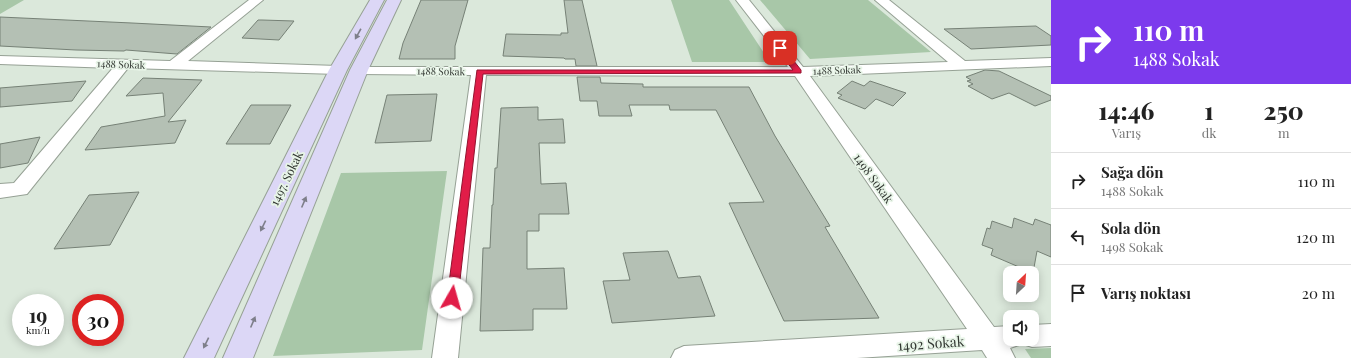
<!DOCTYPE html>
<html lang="tr">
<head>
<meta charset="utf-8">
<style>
	body { margin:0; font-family:"Playfair Display",serif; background:#f6f6f6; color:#222; height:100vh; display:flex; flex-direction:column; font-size:15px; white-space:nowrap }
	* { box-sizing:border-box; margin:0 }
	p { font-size:13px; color:#767676 }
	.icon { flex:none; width:22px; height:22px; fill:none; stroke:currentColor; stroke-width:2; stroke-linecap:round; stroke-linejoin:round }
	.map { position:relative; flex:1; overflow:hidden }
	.panel { display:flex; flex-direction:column; background:#fff; width:300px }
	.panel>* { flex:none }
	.guide { background:#7c3aed; color:#fff; overflow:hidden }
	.needle { width:26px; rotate:25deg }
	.fabs { position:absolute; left:1003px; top:266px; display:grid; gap:8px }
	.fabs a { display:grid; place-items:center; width:36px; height:36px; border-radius:8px; background:#fff; box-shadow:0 2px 10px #0003; font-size:20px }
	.speed { position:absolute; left:12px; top:294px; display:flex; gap:8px; font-size:20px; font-weight:700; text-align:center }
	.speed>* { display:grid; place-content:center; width:52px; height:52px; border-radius:50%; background:#fff; box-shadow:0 2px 10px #0003; line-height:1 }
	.speed small { font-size:10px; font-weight:400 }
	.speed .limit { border:6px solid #d22; background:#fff; color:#111 }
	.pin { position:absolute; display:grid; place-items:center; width:34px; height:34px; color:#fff; margin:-17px; border-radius:8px; box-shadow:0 2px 6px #0006 }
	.me { position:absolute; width:44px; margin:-22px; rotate:7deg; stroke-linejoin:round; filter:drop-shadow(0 0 3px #0008) }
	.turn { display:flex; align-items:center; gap:14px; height:84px; padding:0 16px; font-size:18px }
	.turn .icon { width:52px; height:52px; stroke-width:2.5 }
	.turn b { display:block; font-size:28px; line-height:34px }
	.eta { display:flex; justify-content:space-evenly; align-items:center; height:68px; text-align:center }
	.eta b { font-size:24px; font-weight:800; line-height:28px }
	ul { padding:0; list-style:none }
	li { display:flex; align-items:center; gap:12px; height:56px; padding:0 16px; border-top:1px solid #e0e0e0 }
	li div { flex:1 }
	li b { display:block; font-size:15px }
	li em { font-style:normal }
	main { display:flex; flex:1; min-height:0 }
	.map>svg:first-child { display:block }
	.green { fill:#a8c7a8 }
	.building { fill:#b4c0b4; stroke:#768176 }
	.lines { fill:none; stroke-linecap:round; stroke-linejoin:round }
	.street-casing { stroke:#96a195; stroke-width:2 }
	.secondary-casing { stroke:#96a195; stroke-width:2 }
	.street { fill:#fff; fill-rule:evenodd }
	.secondary { fill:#dcd7f6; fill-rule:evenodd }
	.oneway { fill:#7e7f8a }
	.route { fill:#e11d48; stroke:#92132f }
	.labels { text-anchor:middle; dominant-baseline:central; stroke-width:3.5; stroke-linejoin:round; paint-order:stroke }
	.far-street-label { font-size:10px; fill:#323732; stroke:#e8f5e8 }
	.street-label { font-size:12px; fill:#323732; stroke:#e8f5e8 }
	.near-street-label { font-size:14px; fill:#323732; stroke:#e8f5e8 }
</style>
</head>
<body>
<main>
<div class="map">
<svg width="1051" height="358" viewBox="0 0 1051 358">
	<rect width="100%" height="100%" fill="#dbe8db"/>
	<!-- green -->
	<path class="green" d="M0,0H24L0,14Z
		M671,0H729L770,62H692Z
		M760,0H868L931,52L810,59Z
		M447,171L422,350L273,356L341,173Z
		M1051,348V358H1031L1025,349Z"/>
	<!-- building -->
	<path class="building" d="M421,0H468L455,46V59H399L403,43Z
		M564,0H582L597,66H576L575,59H565L564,58L503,56L506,34L561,35V33H568Z
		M0,17L132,23L211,27L177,54L126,50L124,51L76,50L0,46Z
		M258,20H262L294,21L279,40L242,38Z
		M1036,26L1051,36V45L971,49L944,29Z
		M985,70L999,71L1051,96V100L1035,106L1009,93L992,99L968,86L973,84L967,81L971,80L966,77Z
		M577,77H600L601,83L643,84V87H749L775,136L830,226L825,227L879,318L784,321L729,203L764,202L716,110H670L669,105H629L632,116H599L597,101H580Z
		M143,78L202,80L168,122L186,120L175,143L85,150L101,127L165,116L163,93L126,96Z
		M86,81L72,101L0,107V88Z
		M852,81L864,86L870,81L906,93L893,106L876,99L865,109L838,98L842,95L837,93Z
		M437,94L431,141L375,143L387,95Z
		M251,105H291L270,144H226Z
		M538,107V120L563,119L565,143H539L541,184L566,183L569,214H539V231H527V269L564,268L567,309H533V330L480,331L483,248H490L492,205H493L495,168H497L501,108Z
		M40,137L28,163L0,168V144Z
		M139,192L110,245L54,249L89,195Z
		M1014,218L1033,225L1035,219L1051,225V257L1037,251L1033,273L991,255L993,249L982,245L987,228L990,229L992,221L1012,228Z
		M668,251L678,278L700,276L715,316L612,323L603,281L630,280L623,253Z"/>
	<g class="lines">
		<defs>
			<path id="street" d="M249,0H263L188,61L338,66L343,67L345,70L343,73L338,74L128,68L27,194L0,198V184L14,183L113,68L0,64V56L170,61Z
				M736,0H749L803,67L948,62L875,0H889L965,61L1051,58V66L810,76L994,327L1010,326V339H1032V325L1051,324V346L1032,347L1023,344L1021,339L1019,345L1010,348L1015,358H987L982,350L857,358H671L675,350L684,346L967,329L795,76L486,75L458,358H432L471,75L359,74L354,73L352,70L354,67H788Z"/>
			<path id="secondary" d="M370,0H384L347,70L214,358H184L329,70Z
				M387,0H401L368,70L253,358H223L350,70Z"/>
		</defs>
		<!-- street casing -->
		<use href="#street" class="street-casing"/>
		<!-- secondary casing -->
		<use href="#secondary" class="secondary-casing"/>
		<!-- street -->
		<use href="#street" class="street"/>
		<!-- secondary -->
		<use href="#secondary" class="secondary"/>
	</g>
	<!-- one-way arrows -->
	<defs><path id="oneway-solid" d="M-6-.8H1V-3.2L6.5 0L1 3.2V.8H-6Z"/></defs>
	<g class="oneway">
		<use href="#oneway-solid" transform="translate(358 34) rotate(119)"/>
		<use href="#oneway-solid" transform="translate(304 202) rotate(-67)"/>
		<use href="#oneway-solid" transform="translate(263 226) rotate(116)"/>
		<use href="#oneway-solid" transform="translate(253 322) rotate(-67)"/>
		<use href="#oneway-solid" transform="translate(206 343) rotate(116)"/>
	</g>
	<!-- route -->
	<path class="route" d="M777,46H782L801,70V73L483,74L458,298L456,301H448L447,298L477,70H793L776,48Z"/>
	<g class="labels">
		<!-- far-street labels -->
		<g class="far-street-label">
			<text transform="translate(121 64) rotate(2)">1488 Sokak</text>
			<text transform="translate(837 70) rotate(-2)">1488 Sokak</text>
			<text transform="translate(441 71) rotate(1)">1488 Sokak</text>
		</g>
		<!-- street labels -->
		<g class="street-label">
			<text transform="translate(286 178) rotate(-64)">1497. Sokak</text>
			<text transform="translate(874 178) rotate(54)">1498 Sokak</text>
		</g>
		<!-- near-street labels -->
		<g class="near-street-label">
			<text transform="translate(931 343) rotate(-4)">1492 Sokak</text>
		</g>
	</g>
</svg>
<div class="fabs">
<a><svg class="needle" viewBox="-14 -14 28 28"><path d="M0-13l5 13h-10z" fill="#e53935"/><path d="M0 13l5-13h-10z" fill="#767676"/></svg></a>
<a><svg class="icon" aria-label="sound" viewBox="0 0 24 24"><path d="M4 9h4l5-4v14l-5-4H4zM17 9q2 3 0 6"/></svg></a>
</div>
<div class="speed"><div>19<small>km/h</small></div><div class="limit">30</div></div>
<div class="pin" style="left:780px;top:48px;background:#d93025"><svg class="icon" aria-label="arrive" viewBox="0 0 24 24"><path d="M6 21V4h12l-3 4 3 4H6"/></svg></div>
<svg class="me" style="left:452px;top:298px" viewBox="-20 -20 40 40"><circle r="19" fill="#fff"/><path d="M0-13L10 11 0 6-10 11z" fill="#e11d48"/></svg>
</div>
<section class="panel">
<div class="guide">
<div class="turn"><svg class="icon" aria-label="right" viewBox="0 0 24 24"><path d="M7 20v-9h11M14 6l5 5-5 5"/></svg><div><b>110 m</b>1488 Sokak</div></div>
</div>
<div class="eta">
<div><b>14:46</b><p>Varış</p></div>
<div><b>1</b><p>dk</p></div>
<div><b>250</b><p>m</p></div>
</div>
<ul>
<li><svg class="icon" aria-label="right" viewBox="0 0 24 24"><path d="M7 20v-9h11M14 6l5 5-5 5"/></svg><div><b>Sağa dön</b><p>1488 Sokak</p></div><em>110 m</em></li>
<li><svg class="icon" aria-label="left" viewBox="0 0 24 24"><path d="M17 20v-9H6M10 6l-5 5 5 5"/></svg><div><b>Sola dön</b><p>1498 Sokak</p></div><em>120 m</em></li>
<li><svg class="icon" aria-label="arrive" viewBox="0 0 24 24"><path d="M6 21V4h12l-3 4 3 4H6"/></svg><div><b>Varış noktası</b></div><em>20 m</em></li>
</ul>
</section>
</main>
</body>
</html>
